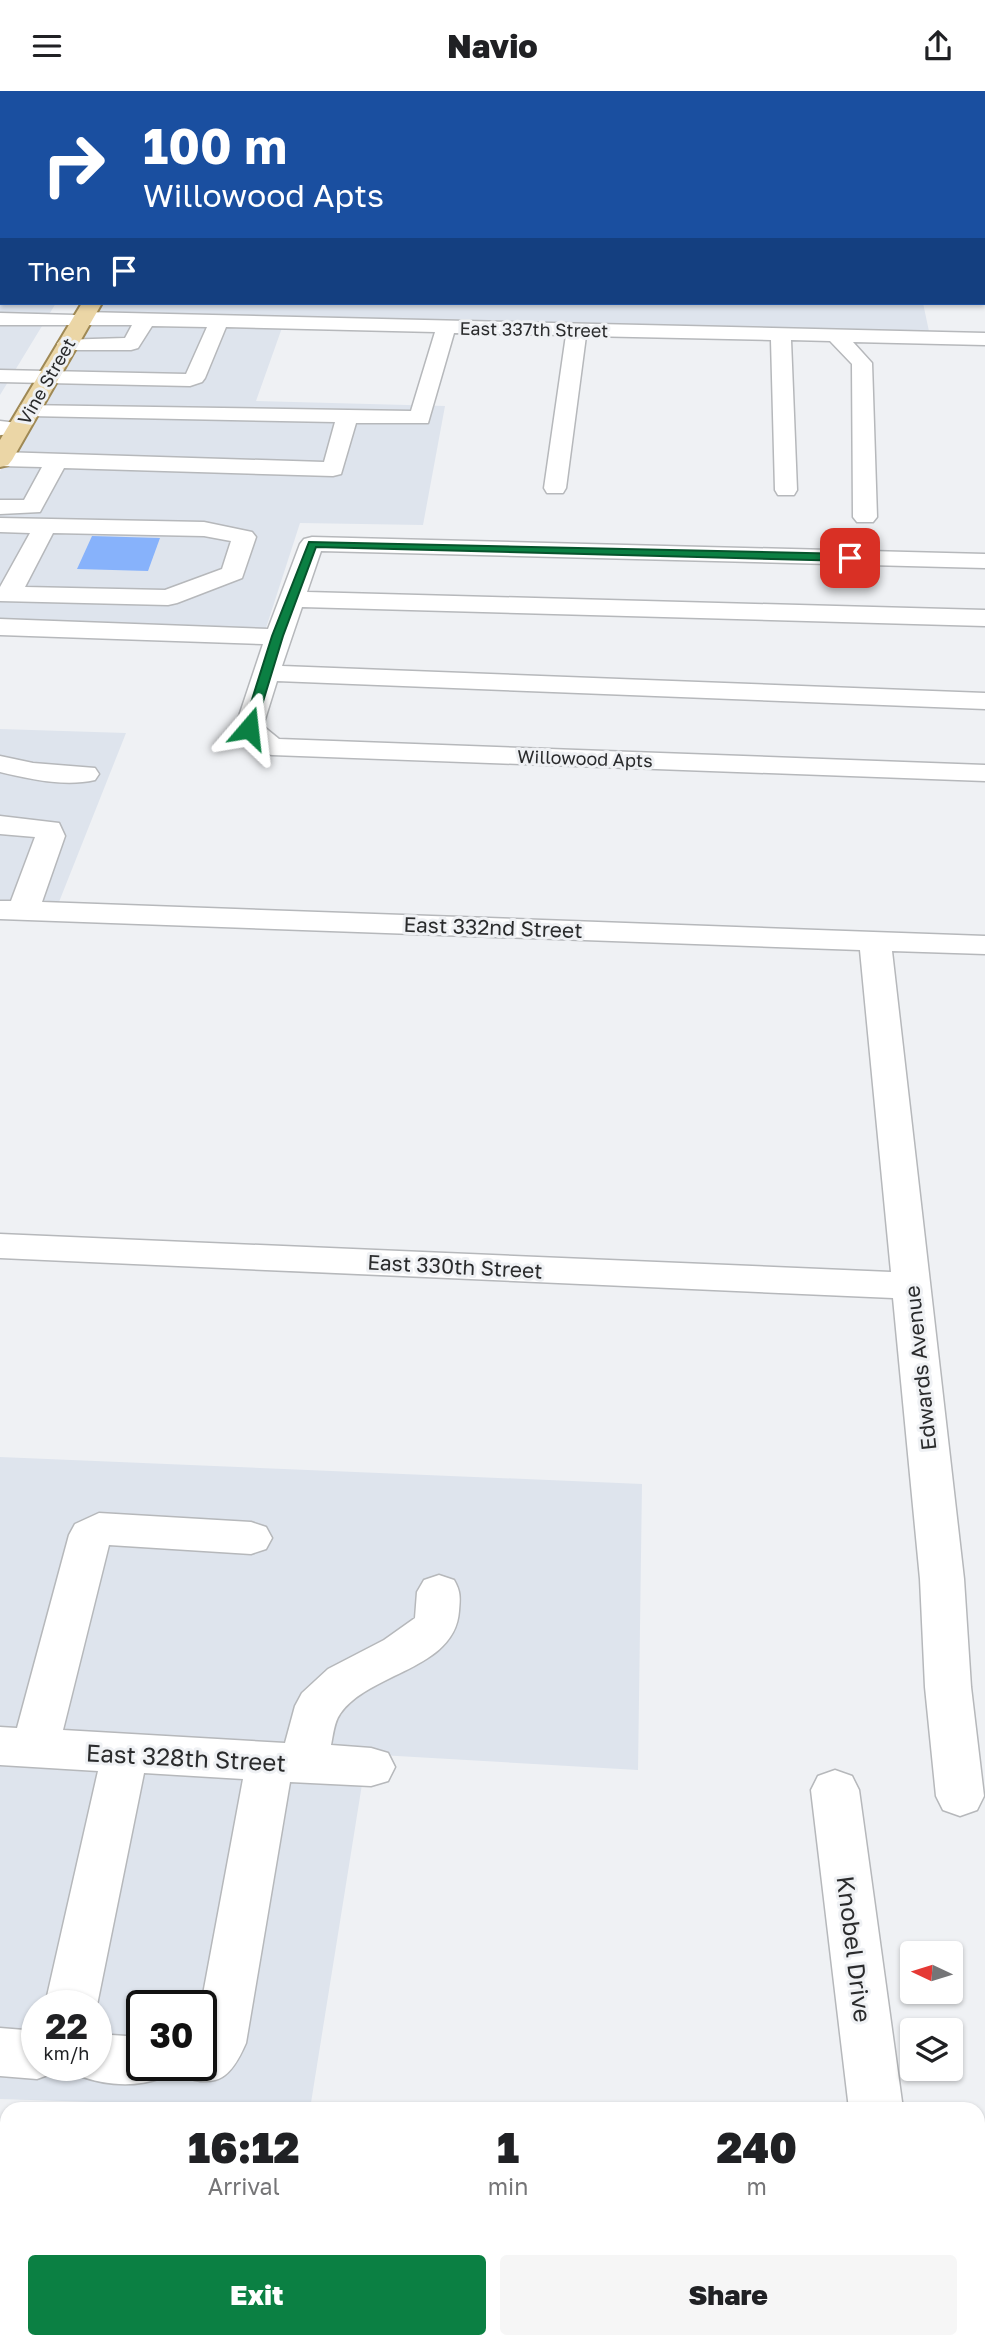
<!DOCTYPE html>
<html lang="en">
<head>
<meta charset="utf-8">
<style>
	body { margin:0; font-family:"Golos Text",sans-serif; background:#f6f6f6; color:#202124; height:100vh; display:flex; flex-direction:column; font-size:26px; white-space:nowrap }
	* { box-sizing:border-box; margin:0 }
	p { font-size:23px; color:#757577 }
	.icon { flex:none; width:38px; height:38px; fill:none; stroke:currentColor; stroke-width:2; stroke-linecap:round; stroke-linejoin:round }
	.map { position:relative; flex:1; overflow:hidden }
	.drawer { position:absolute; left:0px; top:2011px; width:985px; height:247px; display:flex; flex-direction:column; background:#fff; border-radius:21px 21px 0 0; box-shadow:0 2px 5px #0004 }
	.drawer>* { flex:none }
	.banner { position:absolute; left:0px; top:0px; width:985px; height:214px; box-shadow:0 2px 5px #0004; background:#1a4fa0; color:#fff; overflow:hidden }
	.needle { width:46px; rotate:274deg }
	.fabs { position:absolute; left:900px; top:1850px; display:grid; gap:14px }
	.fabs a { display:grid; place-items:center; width:63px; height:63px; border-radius:7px; background:#fff; box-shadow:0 2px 5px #0004; font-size:35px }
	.speed { position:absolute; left:21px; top:1899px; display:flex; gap:14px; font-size:35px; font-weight:700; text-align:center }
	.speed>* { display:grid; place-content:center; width:91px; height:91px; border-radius:50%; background:#fff; box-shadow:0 2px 5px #0004; line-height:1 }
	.speed small { font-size:18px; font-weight:400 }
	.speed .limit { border:4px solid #111; border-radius:10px; background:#fff; color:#111 }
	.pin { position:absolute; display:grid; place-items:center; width:60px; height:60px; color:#fff; margin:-30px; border-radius:14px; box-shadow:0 4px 10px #0006 }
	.me { position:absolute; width:77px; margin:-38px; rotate:17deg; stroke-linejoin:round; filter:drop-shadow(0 0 5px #0008) }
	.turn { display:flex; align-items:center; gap:24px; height:147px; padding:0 28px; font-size:32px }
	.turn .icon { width:91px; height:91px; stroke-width:2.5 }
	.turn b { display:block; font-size:49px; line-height:60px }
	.then { display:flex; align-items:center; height:66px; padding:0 28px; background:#0003; gap:14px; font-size:26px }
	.eta { display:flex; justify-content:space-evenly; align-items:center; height:119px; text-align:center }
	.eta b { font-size:42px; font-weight:800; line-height:49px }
	.cta { display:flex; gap:14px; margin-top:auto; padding:14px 28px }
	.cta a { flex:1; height:80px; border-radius:7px; background:#0b8043; color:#fff; font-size:28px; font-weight:800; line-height:80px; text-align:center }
	.cta a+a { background:#f6f6f6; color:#202124 }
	header { display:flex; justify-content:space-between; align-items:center; height:91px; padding:0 28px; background:#fff; font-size:32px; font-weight:800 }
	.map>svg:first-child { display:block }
	.built { fill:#dee4ed; fill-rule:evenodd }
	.building { fill:#87b2fb }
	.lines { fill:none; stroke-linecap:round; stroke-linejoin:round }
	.minor-casing { stroke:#b6b8bb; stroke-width:3 }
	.major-casing { stroke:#9f8955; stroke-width:4 }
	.minor { fill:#fff; fill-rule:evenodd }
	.major { fill:#ebd6a6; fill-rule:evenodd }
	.route { fill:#0b8043; stroke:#07532c; stroke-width:2 }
	.labels { text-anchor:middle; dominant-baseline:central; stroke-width:6; stroke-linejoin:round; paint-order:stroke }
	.far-street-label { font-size:18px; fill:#2a2b2c; stroke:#eff1f4 }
	.street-label { font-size:21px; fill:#2a2b2c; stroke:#eff1f4 }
	.near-street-label { font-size:24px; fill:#2a2b2c; stroke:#eff1f4 }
</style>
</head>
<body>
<header><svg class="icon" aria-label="menu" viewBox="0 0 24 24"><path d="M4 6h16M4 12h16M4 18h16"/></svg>Navio<svg class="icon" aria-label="share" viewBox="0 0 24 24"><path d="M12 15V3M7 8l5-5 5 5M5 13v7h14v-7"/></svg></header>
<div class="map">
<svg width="985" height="2256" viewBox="0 0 985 2256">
	<rect width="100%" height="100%" fill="#eff1f4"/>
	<!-- built -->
	<path class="built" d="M223,0H985V184L984,2Z
		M0,136L2,212H56L0,304Z
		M98,212H923L930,245L89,226Z
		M87,229L283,234L256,310L445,315L423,434L300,432L265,540L0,532V380Z
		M0,638L126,642L57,816L0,814Z
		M0,1366L642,1393L638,1679L0,1642Z
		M0,1665L363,1687L310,2018L0,2008ZM37,1914H96V1974H37ZM142,1914H201V1974H142Z"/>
	<!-- building -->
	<path class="building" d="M92,445L160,447L148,480L77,478Z"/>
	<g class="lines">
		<defs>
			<path id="minor" d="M0,0L8,2H2V9Z
				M513,0H532L534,2H515Z
				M984,63H985V73H984Z
				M0,75H2V85H0Z
				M984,161L985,162V174L984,173Z
				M0,172H2V184H0Z
				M83,221L985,242V254L853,251L872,272L877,426L873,431H857L853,426L852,273L830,250L791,249L797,399L794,404H778L775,399L771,249L586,245L566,397L563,402H547L544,397L566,244L454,242L428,332H356L341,383L333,385L64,377L40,421L0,423V409H24L42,376L0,375V361L324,371L335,331L29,325L21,324L18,319L21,314L411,320L435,241L226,236L205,287L202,291L190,295L0,291V279L186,283L207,236L152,235L138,257L131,259H67L60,257L57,253L60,249L125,247L132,234H0V222L75,224Z
				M0,330L26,333L29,338L26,343L0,344Z
				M0,427L204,431L252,441L256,446L242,487L177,512L168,514L0,510V496L30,442L0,441ZM53,442L204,445L231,450L222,478L165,499L25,496Z
				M312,446L985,463V477L321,460L307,501L985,519V535L302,516L282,575L985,602V618L277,590L263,635L279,648L985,674V690L272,664L262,662L235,637L263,553L0,544V528L268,538L300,453L304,448Z
				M0,665L33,672L95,677L99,683L95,689C65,696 29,688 0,681Z
				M0,725L59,732L65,745L42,811L985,845V863L892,860L964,1488L971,1596L984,1705L977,1719L960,1725L943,1719L936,1705L925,1596L920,1488L893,1207L0,1167V1143L891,1181L860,859L0,828V810H11L35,746L0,743Z
				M99,1422L251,1431L266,1436L272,1447L266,1458L251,1463L109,1454L63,1639L285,1652L295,1615L302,1602L328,1578L384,1549L415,1527L417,1501L424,1489L439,1484L454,1489C461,1501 460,1507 459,1520C455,1579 369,1581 340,1623C334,1631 333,1645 331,1654L371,1657L388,1662L395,1676L388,1690L371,1695L290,1691L246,1952C232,1984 219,1999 182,1985L177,1974H201V1914L243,1688L144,1682L97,1914H45L98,1680L0,1674V1636L17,1637L69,1444L75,1433Z
				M835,1679L852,1685L859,1699L903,2018H849L811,1699L818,1685Z
				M0,1937L37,1940V1974H59L56,1981L37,1988L0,1985Z
				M96,1943L142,1946V1974H167L161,1987C134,1997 104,1994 77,1984L73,1974H96Z
				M876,2250H934L935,2256H877Z"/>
			<path id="major" d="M210,0H226L209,2Z
				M82,212H102L12,369L8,374L0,376V349Z"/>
		</defs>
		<!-- minor casing -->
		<use href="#minor" class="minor-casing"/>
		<!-- major casing -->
		<use href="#major" class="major-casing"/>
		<!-- minor -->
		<use href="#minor" class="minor"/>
		<!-- major -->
		<use href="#major" class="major"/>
	</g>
	<!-- route -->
	<path class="route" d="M309,451L850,463L856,467L850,470L316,456L283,545L255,637L245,640L243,637L272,545Z"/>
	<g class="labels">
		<!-- far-street labels -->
		<g class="far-street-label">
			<text transform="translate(534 238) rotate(1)">East 337th Street</text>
			<text transform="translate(46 290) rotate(-60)">Vine Street</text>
			<text transform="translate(585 667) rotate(2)">Willowood Apts</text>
		</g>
		<!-- street labels -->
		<g class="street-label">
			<text transform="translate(493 836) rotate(2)">East 332nd Street</text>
			<text transform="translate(455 1175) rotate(3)">East 330th Street</text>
			<text transform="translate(920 1277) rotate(-96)">Edwards Avenue</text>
		</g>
		<!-- near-street labels -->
		<g class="near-street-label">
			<text transform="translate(186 1666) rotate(3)">East 328th Street</text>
			<text transform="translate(855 1858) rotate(83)">Knobel Drive</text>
		</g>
	</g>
</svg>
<div class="fabs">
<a><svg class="needle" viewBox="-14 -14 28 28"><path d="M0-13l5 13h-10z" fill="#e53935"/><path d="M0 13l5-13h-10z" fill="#757577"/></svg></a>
<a><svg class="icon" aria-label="layers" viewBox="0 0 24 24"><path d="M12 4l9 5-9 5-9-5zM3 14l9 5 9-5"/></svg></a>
</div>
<div class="speed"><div>22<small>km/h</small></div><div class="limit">30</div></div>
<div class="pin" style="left:850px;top:467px;background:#d93025"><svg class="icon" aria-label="arrive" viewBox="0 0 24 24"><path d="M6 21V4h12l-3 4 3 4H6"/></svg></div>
<svg class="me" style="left:249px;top:637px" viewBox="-20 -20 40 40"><path d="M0-17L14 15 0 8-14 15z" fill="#0b8043" stroke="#fff" stroke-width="4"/></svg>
<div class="banner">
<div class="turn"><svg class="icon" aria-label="right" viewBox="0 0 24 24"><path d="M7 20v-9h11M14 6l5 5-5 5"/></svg><div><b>100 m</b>Willowood Apts</div></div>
<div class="then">Then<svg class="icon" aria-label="arrive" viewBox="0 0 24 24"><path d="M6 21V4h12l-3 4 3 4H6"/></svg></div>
</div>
<section class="drawer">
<div class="eta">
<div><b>16:12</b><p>Arrival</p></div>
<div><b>1</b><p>min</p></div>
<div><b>240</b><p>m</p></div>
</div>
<div class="cta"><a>Exit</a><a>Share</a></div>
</section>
</div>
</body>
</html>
